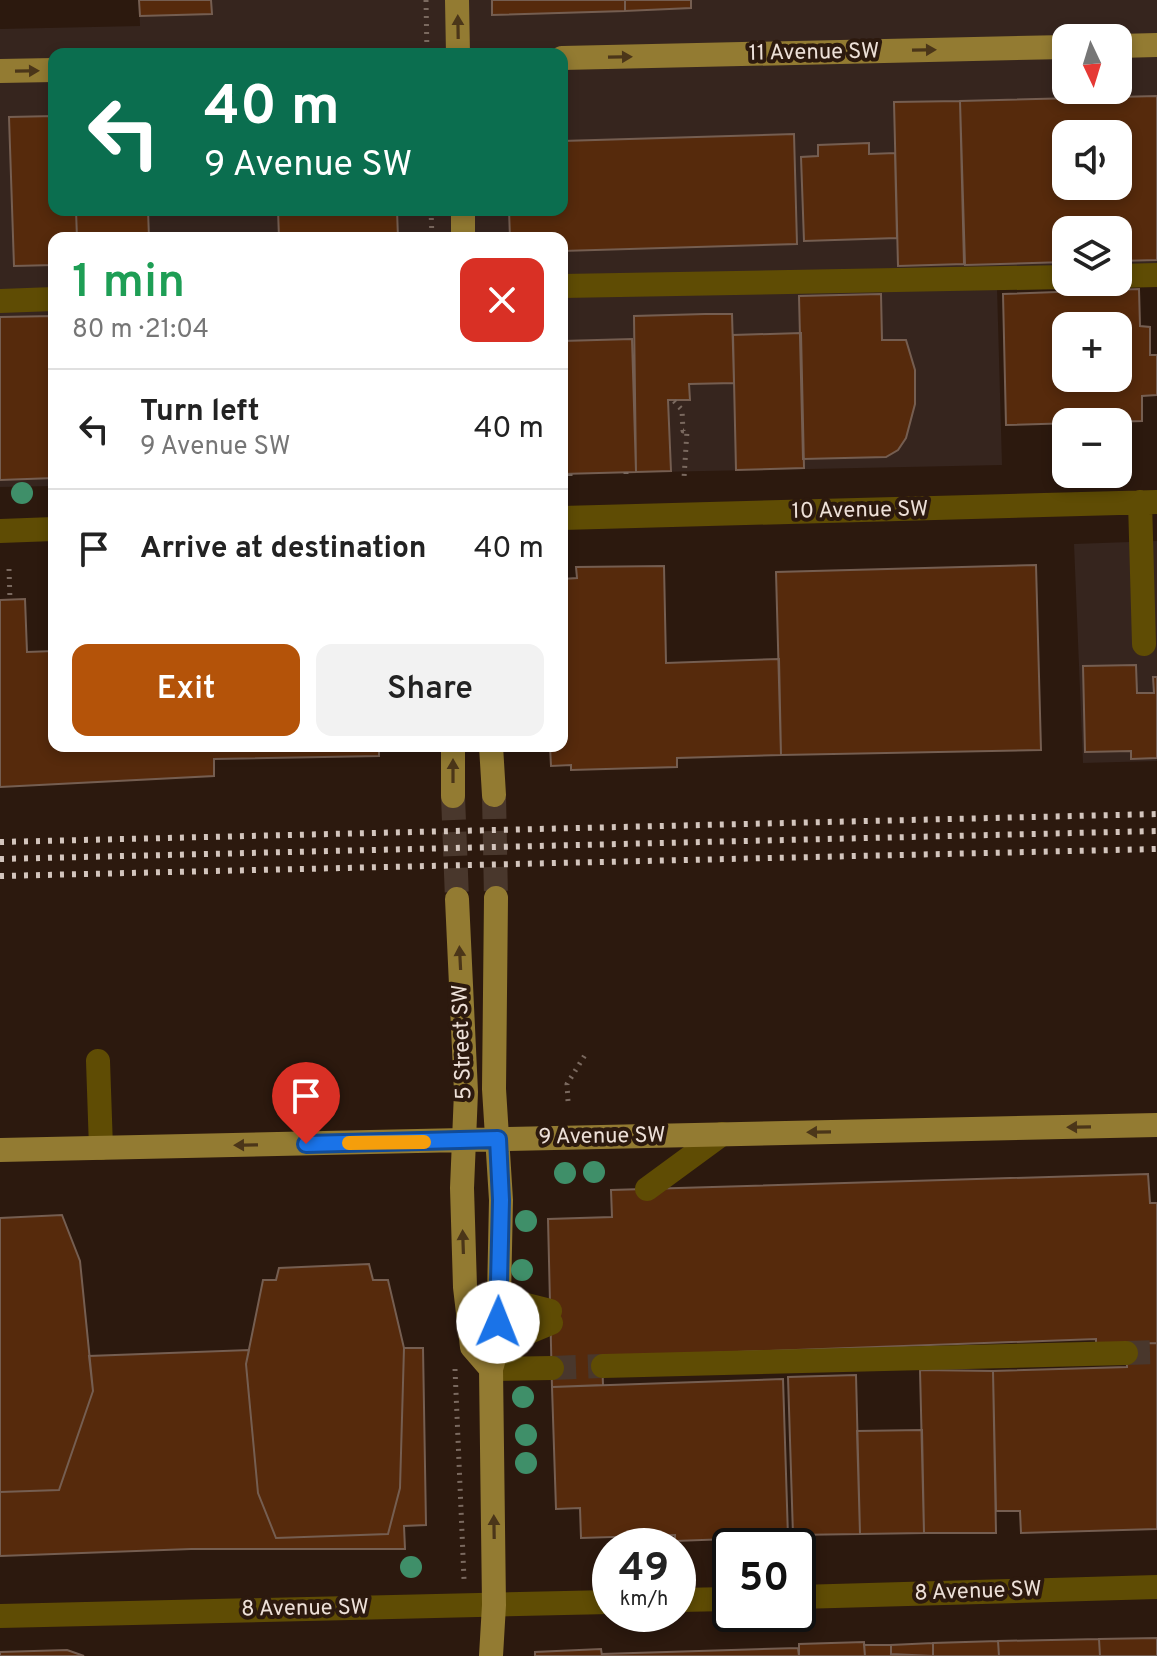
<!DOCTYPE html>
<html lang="en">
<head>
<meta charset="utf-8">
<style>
	body { margin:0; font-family:Overpass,sans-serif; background:#f2f2f2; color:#222; height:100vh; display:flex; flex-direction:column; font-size:30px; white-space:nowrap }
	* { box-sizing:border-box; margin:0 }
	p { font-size:26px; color:#767676 }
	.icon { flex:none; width:44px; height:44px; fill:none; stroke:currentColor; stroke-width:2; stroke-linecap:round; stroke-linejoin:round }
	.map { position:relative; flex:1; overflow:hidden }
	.panel { position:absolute; left:48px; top:232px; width:520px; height:520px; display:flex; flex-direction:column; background:#fff; border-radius:16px; box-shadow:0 4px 12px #0003 }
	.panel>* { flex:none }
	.guide { position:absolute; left:48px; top:48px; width:520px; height:168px; border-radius:16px; box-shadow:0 4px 12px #0003; background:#0b6e4f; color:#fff; overflow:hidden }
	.needle { width:52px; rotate:176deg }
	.tools { position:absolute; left:1052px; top:24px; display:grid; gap:16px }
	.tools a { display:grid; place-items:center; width:80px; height:80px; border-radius:16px; background:#fff; box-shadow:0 4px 12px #0003; font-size:40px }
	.speed { position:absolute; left:592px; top:1528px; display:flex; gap:16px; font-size:40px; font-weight:700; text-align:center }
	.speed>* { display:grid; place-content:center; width:104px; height:104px; border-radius:50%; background:#fff; box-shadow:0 4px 12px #0003; line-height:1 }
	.speed small { font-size:20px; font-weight:400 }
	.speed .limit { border:4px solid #111; border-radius:12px; background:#fff; color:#111 }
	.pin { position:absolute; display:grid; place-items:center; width:68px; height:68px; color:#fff; margin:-82px -34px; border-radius:50% 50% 50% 0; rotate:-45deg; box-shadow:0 0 8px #0007 }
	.pin .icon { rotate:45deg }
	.me { position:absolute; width:88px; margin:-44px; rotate:1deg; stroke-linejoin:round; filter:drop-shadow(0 0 6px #0008) }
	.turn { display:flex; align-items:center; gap:28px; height:168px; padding:0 24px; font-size:36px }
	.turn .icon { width:104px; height:104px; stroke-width:2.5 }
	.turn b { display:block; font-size:56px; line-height:68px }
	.round { display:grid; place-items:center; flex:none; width:84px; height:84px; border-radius:16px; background:#f2f2f2 }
	.summary { display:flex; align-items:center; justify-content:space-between; height:136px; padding:0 24px }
	h1 { font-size:48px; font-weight:600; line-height:60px; color:#1e9e55 }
	.button { display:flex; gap:16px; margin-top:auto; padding:16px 24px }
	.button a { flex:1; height:92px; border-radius:16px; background:#b45309; color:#fff; font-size:32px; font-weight:600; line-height:92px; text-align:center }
	.button a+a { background:#f2f2f2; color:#222 }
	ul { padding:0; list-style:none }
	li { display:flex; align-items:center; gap:24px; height:120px; padding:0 24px; border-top:2px solid #e0e0e0 }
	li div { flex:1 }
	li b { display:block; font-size:30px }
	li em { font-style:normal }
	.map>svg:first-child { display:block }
	.commercial { fill:#36251e; fill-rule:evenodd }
	.building { fill:#562a0c; stroke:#755e51; stroke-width:2; fill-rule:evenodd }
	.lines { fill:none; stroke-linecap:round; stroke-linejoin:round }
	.minor-tunnel { stroke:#49372c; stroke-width:24; stroke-dasharray:24 12; stroke-linecap:butt }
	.major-tunnel { stroke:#49372c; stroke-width:24; stroke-dasharray:24 12; stroke-linecap:butt }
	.path { stroke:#7a695f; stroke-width:5; stroke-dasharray:2 6; stroke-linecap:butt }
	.minor { stroke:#5f4c04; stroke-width:24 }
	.major { stroke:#937b32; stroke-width:24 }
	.rail { stroke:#d3c5bd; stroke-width:6; stroke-dasharray:4 8; stroke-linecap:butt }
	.tree { fill:#3f8f69 }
	.oneway { fill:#4b3619 }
	.route-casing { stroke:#114b97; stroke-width:20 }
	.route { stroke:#1a73e8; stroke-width:14 }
	.slow { stroke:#f59e0b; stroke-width:14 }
	.labels { text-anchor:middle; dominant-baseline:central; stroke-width:8; stroke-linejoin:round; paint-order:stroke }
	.street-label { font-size:22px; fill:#ede0d8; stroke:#2c190e }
</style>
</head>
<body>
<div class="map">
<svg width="1157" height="1656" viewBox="0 0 1157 1656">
	<rect width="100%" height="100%" fill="#2c190e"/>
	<!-- commercial -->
	<path class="commercial" d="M139,0H1157V284L997,287L1002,465L562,474V238H54V486L0,487V29L140,26ZM1066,38H1118V90H1066ZM54,54H562V210H54ZM1066,134H1118V186H1066ZM1066,230H1118V282H1066Z
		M1157,541V761L1083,763L1074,544Z"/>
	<!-- building -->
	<path class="building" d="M139,0H211L212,14L140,16Z
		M492,0H625V11L492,15Z
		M625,0H691V8L625,11Z
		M1157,96V260L1118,261V230H1066V262L965,265L960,101ZM1066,134H1118V186H1066Z
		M960,101L964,264L898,266L894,102Z
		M54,116V210H76L77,238H54V265L14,266L9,117Z
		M794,134L797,244L562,251V238H510L509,210H562V141Z
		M869,143V154L895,153L897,238L804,241L801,157L818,156V145Z
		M76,210H148L149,238H77Z
		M278,210H397L398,238H279Z
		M1139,289L1140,326L1150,327V355H1157V395L1142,396V421L1006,425L1003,294ZM1066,326H1118V378H1066Z
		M881,294L882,340H906L915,370V404L906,438L898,450L886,457L803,459L799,296Z
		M705,314H732L734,383L689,384L690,400H668L671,471L636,472L634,316Z
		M54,316V478L0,480V317Z
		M801,333L804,468L736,470L733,335Z
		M632,339L636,472L562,474V341Z
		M1036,565L1041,750L781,755L776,572Z
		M664,566L666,663L779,659L781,755L677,758V767L571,770V765L551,766L550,746H562V579L577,578L576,567Z
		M25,599L27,652L54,651V746H379V756L214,759V776L0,787V600Z
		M1136,665L1137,693H1154L1153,677H1157V758L1131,759V751L1085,752L1083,666Z
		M1148,1174L1150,1203H1157V1343L1096,1344V1339L602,1357L603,1385L552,1387L548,1219L612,1217L611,1190Z
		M62,1215L80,1261L93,1391L59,1490L0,1492V1218Z
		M369,1264L373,1280H388L404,1348L400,1488L388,1534L276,1538L258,1493L246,1364L263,1280H276L279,1268Z
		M1157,1343V1529L1021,1533L1020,1511H996L993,1371L1127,1367L1126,1344Z
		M404,1348H423L426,1525L404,1526L405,1549H191L0,1556V1492L59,1490L93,1391L89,1356L249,1350L246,1364L258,1493L276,1538L388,1534L400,1488Z
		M920,1370L993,1371L996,1533H924Z
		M856,1375L860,1534L793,1535L788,1377Z
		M783,1379L788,1537L675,1541V1535L581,1538L580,1508L556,1509L552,1387Z
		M922,1430L924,1533L860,1534L857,1431Z
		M1157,1638V1656H1100L1099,1639Z
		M1099,1639L1100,1656H999L998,1641Z
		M998,1641L999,1656H933V1643Z
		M864,1642L865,1656H799V1644Z
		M933,1643V1656L891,1654V1645Z
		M864,1645H891V1654L904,1656H865Z
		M798,1648L799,1656H602V1654Z
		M601,1649L602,1656H535V1652Z
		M67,1650L84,1656H0V1652Z"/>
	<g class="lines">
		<!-- minor-tunnel -->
		<path class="minor-tunnel" d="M1126,1353L1157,1352
			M552,1368L603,1366"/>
		<!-- major-tunnel -->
		<path class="major-tunnel" d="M494,795L496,898
			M453,796L457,899"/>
		<!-- path -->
		<path class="path" d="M426,0L427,54
			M431,210L432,238
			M674,401L682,410L683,431H687L684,478
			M626,472V479
			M570,474V480
			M9,569L10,600
			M568,1101L567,1084L585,1055
			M455,1369L464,1579"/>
		<!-- minor -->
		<path class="minor" d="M1118,276L1157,275
			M562,286L1066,277
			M0,301L54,299
			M1140,502L1144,644
			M562,518L1157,502
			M0,531L54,529
			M98,1061L101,1148
			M647,1189L722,1134
			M499,1298L550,1311
			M498,1345L551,1323
			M603,1366L1126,1353
			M491,1369L552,1368
			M798,1597L1157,1587
			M678,1600L730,1599
			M0,1616L610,1602"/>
		<!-- major -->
		<path class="major" d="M457,0L458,54
			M1118,46L1157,45
			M562,58L1066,47
			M0,71L54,70
			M463,210V238
			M453,746V796
			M491,746L494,795
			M457,899L466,1092L462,1188L465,1287L472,1347L491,1369
			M0,1150L1157,1125
			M491,1656L494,1605L491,1369L498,1345L501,1200L494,1089L496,898"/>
		<!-- rail -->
		<path class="rail" d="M0,842L1157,814
			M0,859L1157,831
			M0,876L1157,849"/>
	</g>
	<!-- trees -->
	<g class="tree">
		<circle cx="22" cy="493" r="11"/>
		<circle cx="594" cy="1172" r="11"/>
		<circle cx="565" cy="1173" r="11"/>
		<circle cx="526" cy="1221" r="11"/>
		<circle cx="522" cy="1270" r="11"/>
		<circle cx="523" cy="1397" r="11"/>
		<circle cx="526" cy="1435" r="11"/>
		<circle cx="526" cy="1463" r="11"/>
		<circle cx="411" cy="1567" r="11"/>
	</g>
	<!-- one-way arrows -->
	<defs><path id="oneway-solid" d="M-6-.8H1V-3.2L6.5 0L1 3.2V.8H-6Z" transform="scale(2)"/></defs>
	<g class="oneway">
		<use href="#oneway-solid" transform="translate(458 27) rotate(-91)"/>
		<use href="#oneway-solid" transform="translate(924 50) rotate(-1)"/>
		<use href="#oneway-solid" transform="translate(620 57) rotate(-1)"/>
		<use href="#oneway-solid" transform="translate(27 71) rotate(-1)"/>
		<use href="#oneway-solid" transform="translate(453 771) rotate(-90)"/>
		<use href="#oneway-solid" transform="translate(460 958) rotate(-93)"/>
		<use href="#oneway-solid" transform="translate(1079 1127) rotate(179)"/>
		<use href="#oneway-solid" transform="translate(819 1132) rotate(179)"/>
		<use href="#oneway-solid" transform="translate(246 1145) rotate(179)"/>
		<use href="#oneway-solid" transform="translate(463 1242) rotate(-92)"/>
		<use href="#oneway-solid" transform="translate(494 1527) rotate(-91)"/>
	</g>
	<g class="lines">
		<defs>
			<path id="route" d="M306,1144L498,1139L501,1200L498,1322"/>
		</defs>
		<!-- route casing -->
		<use href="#route" class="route-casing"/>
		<!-- route -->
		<use href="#route" class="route"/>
		<!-- slow -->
		<path class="slow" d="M349,1143L424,1142"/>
	</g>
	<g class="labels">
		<!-- street labels -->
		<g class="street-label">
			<text transform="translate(814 53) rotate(-1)">11 Avenue SW</text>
			<text transform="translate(860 511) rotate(-1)">10 Avenue SW</text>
			<text transform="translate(463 1042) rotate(-92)">5 Street SW</text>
			<text transform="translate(602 1137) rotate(-1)">9 Avenue SW</text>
			<text transform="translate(978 1592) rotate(-2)">8 Avenue SW</text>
			<text transform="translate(305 1609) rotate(-1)">8 Avenue SW</text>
		</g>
	</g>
</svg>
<div class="tools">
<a><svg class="needle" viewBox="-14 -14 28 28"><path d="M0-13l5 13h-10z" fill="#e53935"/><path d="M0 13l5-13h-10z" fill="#767676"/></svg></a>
<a><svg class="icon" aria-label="sound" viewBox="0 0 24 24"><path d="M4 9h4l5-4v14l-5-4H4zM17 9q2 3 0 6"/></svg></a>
<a><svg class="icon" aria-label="layers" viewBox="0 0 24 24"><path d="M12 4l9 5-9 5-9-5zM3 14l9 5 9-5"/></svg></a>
<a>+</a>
<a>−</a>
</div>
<div class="speed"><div>49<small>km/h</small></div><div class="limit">50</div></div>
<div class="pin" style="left:306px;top:1144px;background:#d93025"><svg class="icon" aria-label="arrive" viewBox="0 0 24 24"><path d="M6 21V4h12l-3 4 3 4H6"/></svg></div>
<svg class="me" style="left:498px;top:1322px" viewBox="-20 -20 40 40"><circle r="19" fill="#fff"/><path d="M0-13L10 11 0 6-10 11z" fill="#1a73e8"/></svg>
<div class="guide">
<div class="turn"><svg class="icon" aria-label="left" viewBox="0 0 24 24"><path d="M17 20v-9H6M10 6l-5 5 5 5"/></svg><div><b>40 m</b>9 Avenue SW</div></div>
</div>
<section class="panel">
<div class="summary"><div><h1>1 min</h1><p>80 m · 21:04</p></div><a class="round" style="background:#d93025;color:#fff"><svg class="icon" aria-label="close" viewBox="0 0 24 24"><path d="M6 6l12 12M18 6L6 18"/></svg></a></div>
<ul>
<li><svg class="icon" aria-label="left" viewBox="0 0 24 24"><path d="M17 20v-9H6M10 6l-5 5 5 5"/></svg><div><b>Turn left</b><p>9 Avenue SW</p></div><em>40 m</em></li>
<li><svg class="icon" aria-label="arrive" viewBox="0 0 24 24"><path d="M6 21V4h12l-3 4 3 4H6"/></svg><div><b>Arrive at destination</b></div><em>40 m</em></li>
</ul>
<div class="button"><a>Exit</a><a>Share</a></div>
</section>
</div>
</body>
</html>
